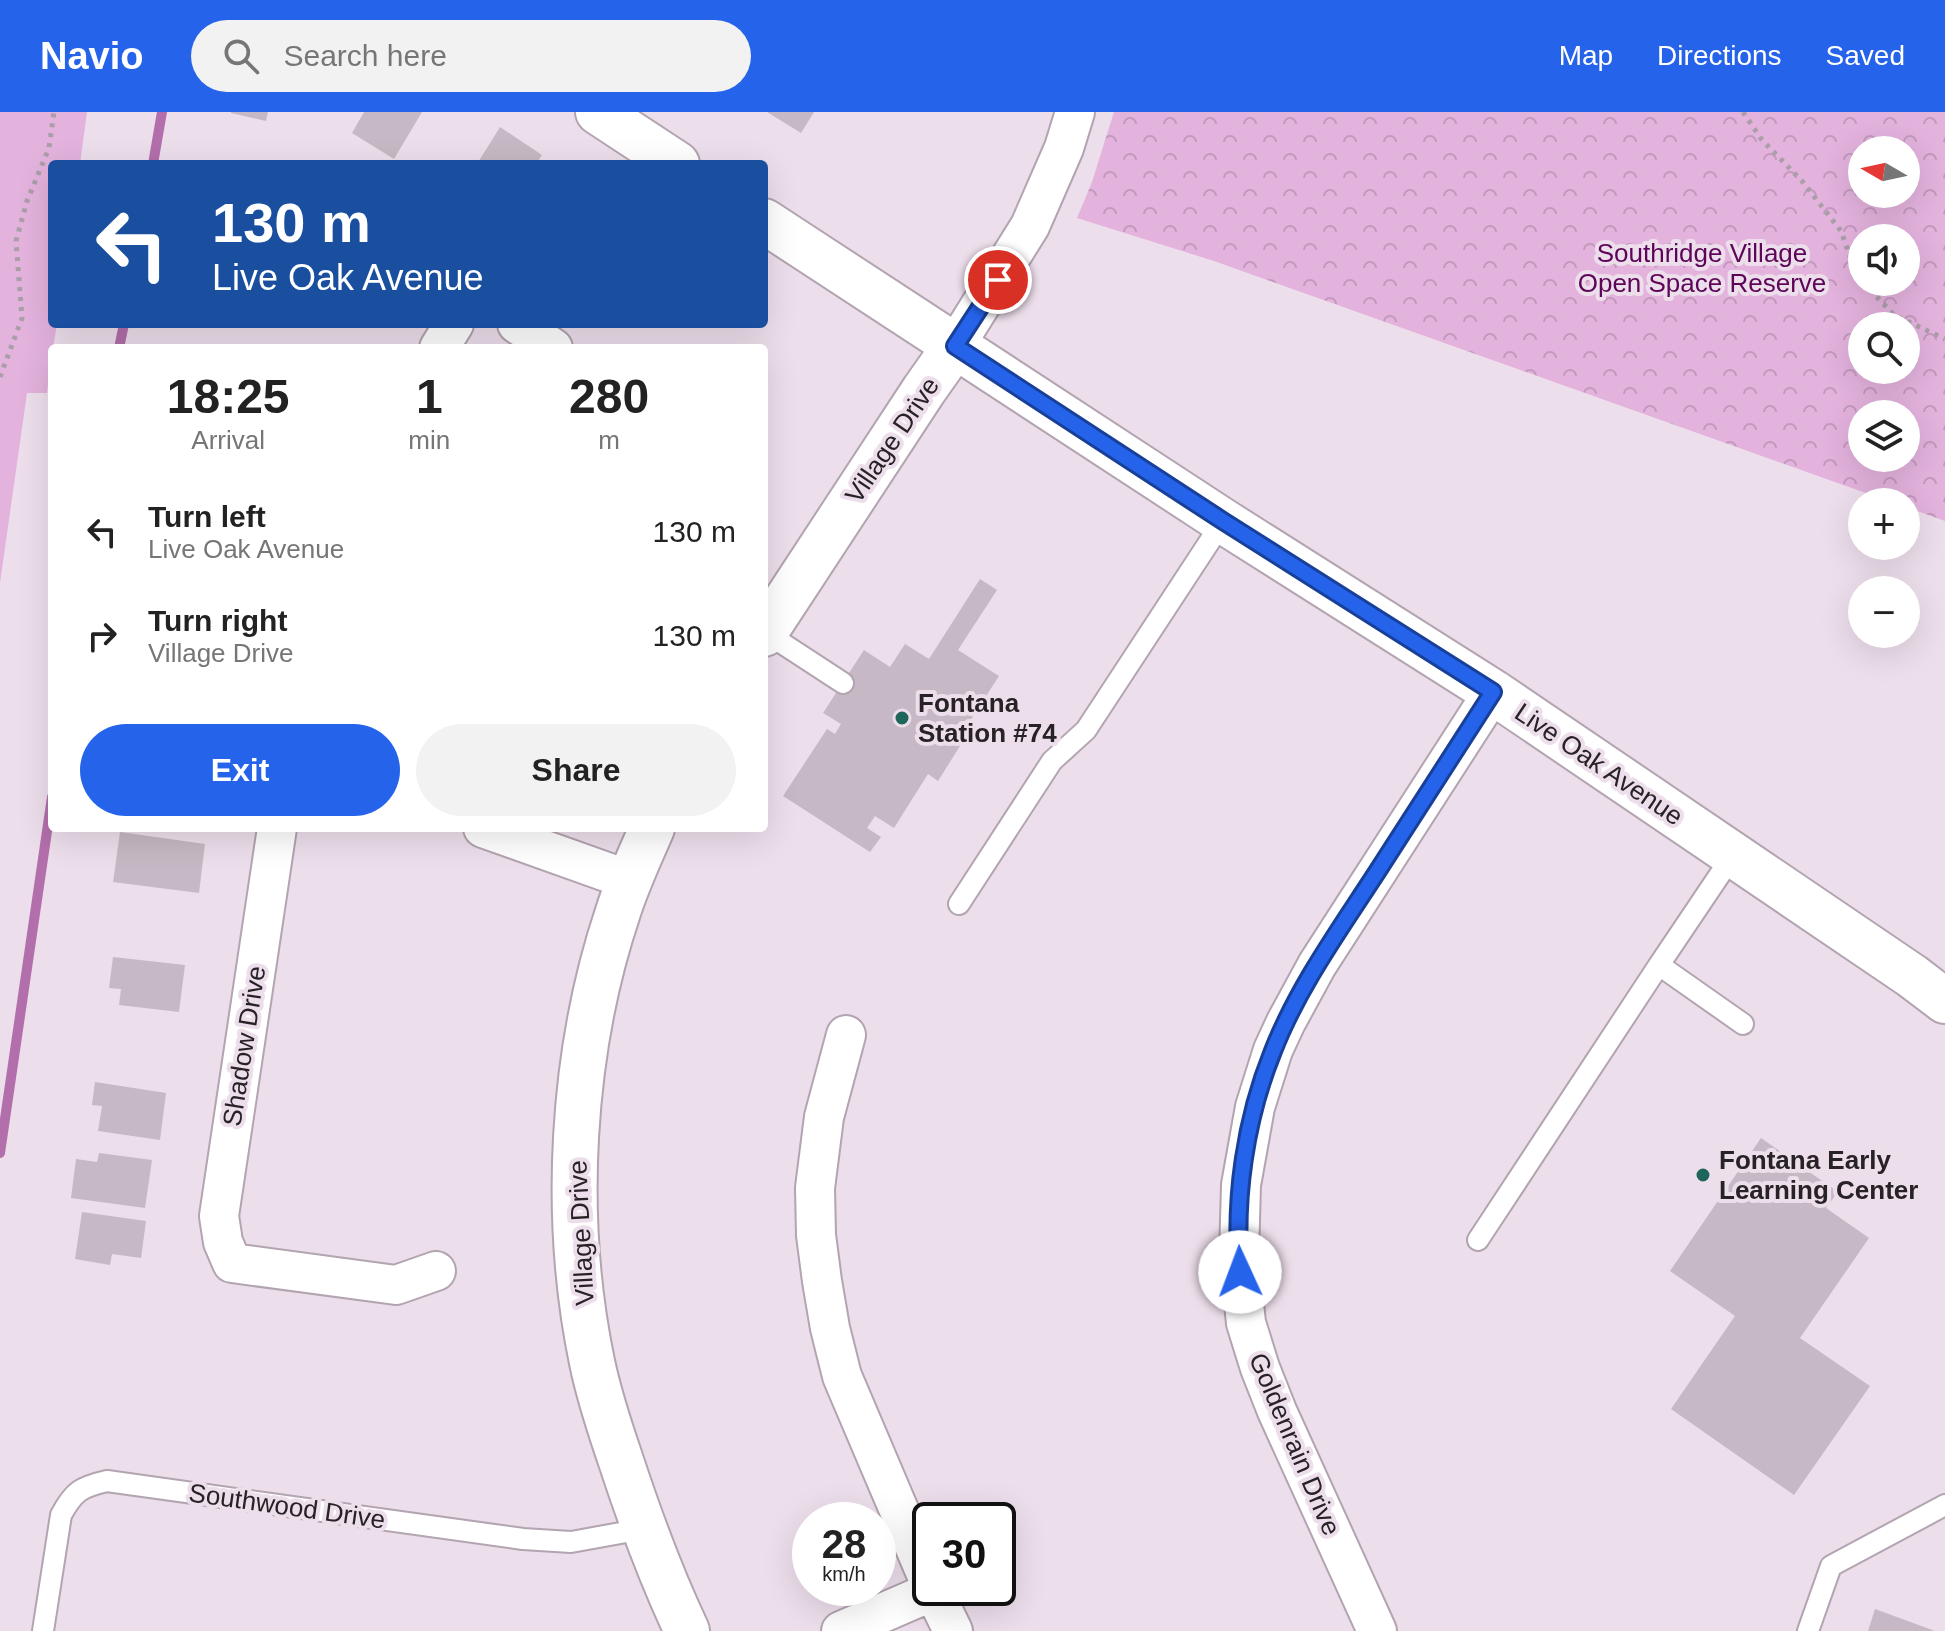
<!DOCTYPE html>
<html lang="en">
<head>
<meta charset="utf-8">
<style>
	body { margin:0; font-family:Arial,sans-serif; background:#f2f2f2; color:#222; height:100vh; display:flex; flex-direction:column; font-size:30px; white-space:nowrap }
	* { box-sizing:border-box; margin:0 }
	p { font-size:26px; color:#767676 }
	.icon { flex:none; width:44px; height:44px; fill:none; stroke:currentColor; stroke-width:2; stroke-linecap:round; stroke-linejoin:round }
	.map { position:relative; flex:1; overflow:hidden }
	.drawer { position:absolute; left:48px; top:232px; width:720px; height:488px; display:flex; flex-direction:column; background:#fff; border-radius:8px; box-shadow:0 8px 32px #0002 }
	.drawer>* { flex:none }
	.guide { position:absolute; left:48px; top:48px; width:720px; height:168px; border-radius:8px; box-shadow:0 8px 32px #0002; background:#1a4fa0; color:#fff; overflow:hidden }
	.needle { width:52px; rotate:279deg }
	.tools { position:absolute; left:1848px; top:24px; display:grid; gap:16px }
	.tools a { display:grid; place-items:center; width:72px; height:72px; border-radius:50%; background:#fff; box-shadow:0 8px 32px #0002; font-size:40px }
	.speed { position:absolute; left:792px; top:1390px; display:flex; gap:16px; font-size:40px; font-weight:700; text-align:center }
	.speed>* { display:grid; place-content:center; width:104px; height:104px; border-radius:50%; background:#fff; box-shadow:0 8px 32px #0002; line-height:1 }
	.speed small { font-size:20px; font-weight:400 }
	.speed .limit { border:4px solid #111; border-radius:12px; background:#fff; color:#111 }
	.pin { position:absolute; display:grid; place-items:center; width:68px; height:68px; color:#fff; margin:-34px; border:4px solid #fff; border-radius:50%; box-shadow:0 2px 8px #0007 }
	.me { position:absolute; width:88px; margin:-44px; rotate:358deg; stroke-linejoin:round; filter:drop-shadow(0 0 6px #0008) }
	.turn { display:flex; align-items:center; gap:28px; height:168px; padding:0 32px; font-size:36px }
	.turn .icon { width:104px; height:104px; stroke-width:2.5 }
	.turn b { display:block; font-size:56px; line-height:68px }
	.eta { display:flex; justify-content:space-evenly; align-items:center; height:136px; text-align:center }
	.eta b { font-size:48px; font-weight:700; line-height:56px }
	.cta { display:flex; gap:16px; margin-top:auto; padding:16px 32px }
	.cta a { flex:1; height:92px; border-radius:48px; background:#2563eb; color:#fff; font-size:32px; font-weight:700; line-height:92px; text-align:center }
	.cta a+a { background:#f2f2f2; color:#222 }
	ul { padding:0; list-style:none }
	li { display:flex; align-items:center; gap:24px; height:104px; padding:0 32px }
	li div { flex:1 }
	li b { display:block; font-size:30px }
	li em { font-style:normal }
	header { display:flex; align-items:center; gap:48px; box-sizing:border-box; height:112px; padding:0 40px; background:#2563eb; color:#fff }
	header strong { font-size:38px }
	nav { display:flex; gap:44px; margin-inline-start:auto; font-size:28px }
	.search { width:560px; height:72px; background:#f2f2f2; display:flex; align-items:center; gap:20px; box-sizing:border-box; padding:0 28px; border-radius:44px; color:#767676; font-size:30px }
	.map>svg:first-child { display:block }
	.grass { fill:#e3b2dd }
	.park { fill:url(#park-crowns); fill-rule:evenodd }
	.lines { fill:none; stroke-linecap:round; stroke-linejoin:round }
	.stream { stroke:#b36fac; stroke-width:10 }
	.building { fill:#c6b8c4 }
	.service-casing { stroke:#b2a4b0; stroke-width:24 }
	.minor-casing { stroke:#b2a4b0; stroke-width:42 }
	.tertiary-casing { stroke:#b2a4b0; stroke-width:48 }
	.path { stroke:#aa9ea8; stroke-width:5; stroke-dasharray:4 6; stroke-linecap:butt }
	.service { stroke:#fff; stroke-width:20 }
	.minor { stroke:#fff; stroke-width:38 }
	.tertiary { stroke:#fff; stroke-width:44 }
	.route-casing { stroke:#184099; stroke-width:20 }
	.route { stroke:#2563eb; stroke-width:14 }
	.poi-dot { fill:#1e665b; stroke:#eddeeb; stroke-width:3 }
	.labels { text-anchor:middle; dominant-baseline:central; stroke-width:8; stroke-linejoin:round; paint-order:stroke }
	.park-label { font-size:26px; fill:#5d0558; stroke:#eddeeb }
	.street-label { font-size:26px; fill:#272226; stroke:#eddeeb }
	.poi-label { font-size:26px; font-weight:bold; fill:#272226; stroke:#eddeeb; text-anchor:start }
</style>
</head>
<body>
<header>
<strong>Navio</strong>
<div class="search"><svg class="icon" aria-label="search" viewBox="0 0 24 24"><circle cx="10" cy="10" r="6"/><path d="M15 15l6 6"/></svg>Search here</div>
<nav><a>Map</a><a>Directions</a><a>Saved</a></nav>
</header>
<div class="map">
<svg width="1945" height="1519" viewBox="0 0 1945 1519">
	<defs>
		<pattern id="park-crowns" width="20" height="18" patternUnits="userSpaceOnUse" patternTransform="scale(2)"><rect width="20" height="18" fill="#e3b2dd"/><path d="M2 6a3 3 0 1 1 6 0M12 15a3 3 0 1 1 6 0" fill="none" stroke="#c399be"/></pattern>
	</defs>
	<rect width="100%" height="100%" fill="#eddeeb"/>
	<!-- grass -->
	<path class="grass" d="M0,0H87L80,52H52V212H57L53,236H52L47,281H27L0,471Z"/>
	<!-- park -->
	<path class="park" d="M1114,0H1945V409L1906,395V390H1891L1214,149L1077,106L1092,70ZM1862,38H1906V82H1862ZM1906,126V170H1862V126ZM1906,214V258H1862V214ZM1862,302H1906V346H1862Z"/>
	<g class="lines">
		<!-- stream -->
		<path class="stream" d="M153,52L162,0
			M119,236L124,212
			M0,1041L52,685"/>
	</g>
	<!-- building -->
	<path class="building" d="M231,0H268L266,9L231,1Z
		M364,0H422L394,47L352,21Z
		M767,0H814L801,21Z
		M500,15L542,43L536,52H477Z
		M980,467L997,478L958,538L999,564L966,615L970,618L938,669L928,662L894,716L875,704L867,716L881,725L870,740L783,684L827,617L835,622L841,612L823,601L864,538L890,555L905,532L929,547Z
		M120,720L205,732L199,781L113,770Z
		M113,845L185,853L179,900L119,893L121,877L109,876Z
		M95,970L166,981L160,1028L98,1019L102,994L92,993Z
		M1761,1026L1838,1080L1826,1096L1869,1126L1800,1226L1870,1274L1794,1383L1671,1297L1735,1204L1670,1159Z
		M99,1041L152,1048L145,1096L71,1086L76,1047L97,1050Z
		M82,1100L146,1109L141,1146L112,1142L110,1153L75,1147Z
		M1875,1497L1935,1519H1868Z"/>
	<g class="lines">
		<defs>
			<path id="service" d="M765,520L843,571
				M959,792L1052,649L1086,618L1223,409
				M1659,853L1733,743
				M1478,1128L1659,853L1743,912
				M43,1519L61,1403C74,1379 81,1375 107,1369L523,1427L571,1430L643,1417
				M1808,1519L1831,1454L1945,1393"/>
			<path id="minor" d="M517,212L553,236
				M955,234L1030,114L1064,36L1075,0
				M439,236L454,212
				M277,716L219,1104L223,1130L232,1151L396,1173L436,1159
				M483,716L629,768
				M846,923L824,1005L815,1076L816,1123L822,1169L830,1216L842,1264L930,1471
				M932,1476L953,1519
				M841,1519L933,1479
				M1377,1519L1277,1299L1260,1256L1246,1211L1239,1143L1241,1073L1255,995L1273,938L1286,910L1317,853L1493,580"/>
			<path id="tertiary" d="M598,0L677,52
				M764,109L1223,409L1493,580L1912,864L1945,889
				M764,522L924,278L955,234
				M652,716C640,744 627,771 618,800C571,940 562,1106 592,1250C599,1284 610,1317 621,1349C640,1407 661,1464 687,1519"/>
		</defs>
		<!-- service casing -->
		<use href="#service" class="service-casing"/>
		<!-- minor casing -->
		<use href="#minor" class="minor-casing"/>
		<!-- tertiary casing -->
		<use href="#tertiary" class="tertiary-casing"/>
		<!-- path -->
		<path class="path" d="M1743,0L1762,28L1802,69L1841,119L1857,164L1862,169
			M1863,170L1894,203L1945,227
			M0,265L22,206L16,129L27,89L49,36L54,0"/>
		<!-- service -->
		<use href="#service" class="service"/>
		<!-- minor -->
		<use href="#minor" class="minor"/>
		<!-- tertiary -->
		<use href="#tertiary" class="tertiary"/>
	</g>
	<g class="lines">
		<defs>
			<path id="route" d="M998,168L955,234L1223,409L1493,580C1455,640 1416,700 1377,760C1340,817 1298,875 1273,939C1245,1008 1234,1086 1240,1160"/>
		</defs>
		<!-- route casing -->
		<use href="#route" class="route-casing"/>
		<!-- route -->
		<use href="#route" class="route"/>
	</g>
	<!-- markers -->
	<g class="poi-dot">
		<circle cx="902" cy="606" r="8"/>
		<circle cx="1703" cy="1063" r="8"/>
	</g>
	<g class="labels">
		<!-- park labels -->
		<g class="park-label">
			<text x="1702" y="141">Southridge Village<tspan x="1702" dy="30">Open Space Reserve</tspan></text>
		</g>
		<!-- street labels -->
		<g class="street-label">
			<text transform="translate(892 328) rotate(-56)">Village Drive</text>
			<text transform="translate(1599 652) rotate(34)">Live Oak Avenue</text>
			<text transform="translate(244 934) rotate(-81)">Shadow Drive</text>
			<text transform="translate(581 1121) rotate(-93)">Village Drive</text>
			<text transform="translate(1295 1332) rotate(67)">Goldenrain Drive</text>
			<text transform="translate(287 1394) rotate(8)">Southwood Drive</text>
		</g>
		<!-- poi labels -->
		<g class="poi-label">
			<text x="918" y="591">Fontana<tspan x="918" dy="30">Station #74</tspan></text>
			<text x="1719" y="1048">Fontana Early<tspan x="1719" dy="30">Learning Center</tspan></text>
		</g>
	</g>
</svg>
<div class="tools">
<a><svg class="needle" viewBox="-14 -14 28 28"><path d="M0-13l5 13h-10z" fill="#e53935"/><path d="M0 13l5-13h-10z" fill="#767676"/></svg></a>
<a><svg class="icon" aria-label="sound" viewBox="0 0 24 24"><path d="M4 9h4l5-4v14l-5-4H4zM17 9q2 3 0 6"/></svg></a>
<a><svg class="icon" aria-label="search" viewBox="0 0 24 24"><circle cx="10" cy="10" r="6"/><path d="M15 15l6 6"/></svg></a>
<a><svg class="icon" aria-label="layers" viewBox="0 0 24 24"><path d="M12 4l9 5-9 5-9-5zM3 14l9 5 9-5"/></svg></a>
<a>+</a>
<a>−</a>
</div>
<div class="speed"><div>28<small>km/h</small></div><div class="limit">30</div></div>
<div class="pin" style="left:998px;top:168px;background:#d93025"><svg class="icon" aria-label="arrive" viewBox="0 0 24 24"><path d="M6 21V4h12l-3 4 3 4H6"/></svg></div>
<svg class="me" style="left:1240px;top:1160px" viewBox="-20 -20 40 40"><circle r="19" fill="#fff"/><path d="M0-13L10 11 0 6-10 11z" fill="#2563eb"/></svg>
<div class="guide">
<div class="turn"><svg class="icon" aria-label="left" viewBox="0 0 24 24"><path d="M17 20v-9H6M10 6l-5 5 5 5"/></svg><div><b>130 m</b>Live Oak Avenue</div></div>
</div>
<section class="drawer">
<div class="eta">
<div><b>18:25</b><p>Arrival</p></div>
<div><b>1</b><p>min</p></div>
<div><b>280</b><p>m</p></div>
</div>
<ul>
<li><svg class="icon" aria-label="left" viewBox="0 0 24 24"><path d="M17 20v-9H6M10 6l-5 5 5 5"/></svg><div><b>Turn left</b><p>Live Oak Avenue</p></div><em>130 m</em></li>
<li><svg class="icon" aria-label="right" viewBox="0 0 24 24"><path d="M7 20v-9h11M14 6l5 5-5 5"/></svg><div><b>Turn right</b><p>Village Drive</p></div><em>130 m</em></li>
</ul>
<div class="cta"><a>Exit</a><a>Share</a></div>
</section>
</div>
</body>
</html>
